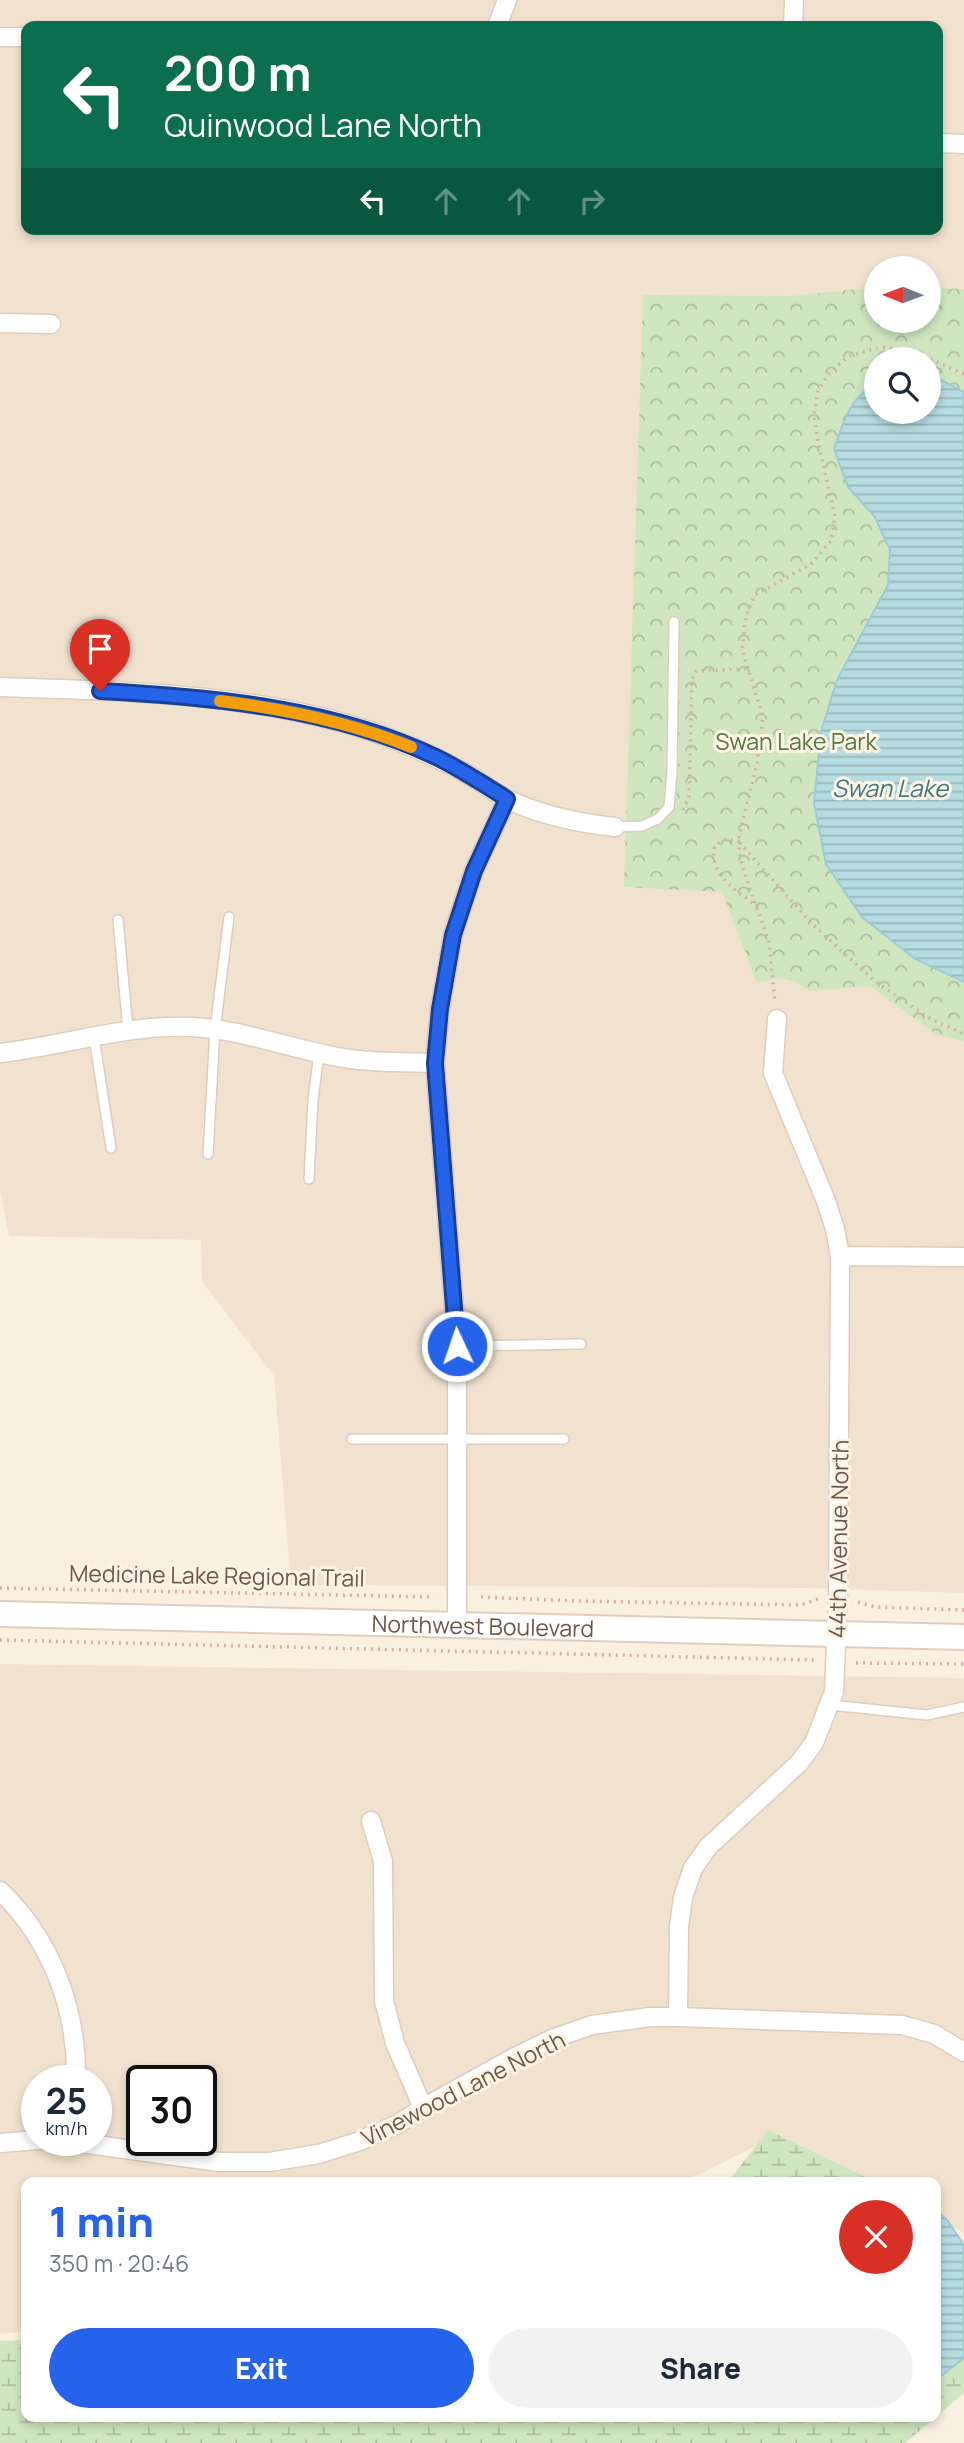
<!DOCTYPE html>
<html lang="en">
<head>
<meta charset="utf-8">
<style>
	body { margin:0; font-family:Manrope,sans-serif; background:#f2f2f3; color:#1f2937; height:100vh; display:flex; flex-direction:column; font-size:26px; white-space:nowrap }
	* { box-sizing:border-box; margin:0 }
	p { font-size:23px; color:#747a83 }
	.icon { flex:none; width:38px; height:38px; fill:none; stroke:currentColor; stroke-width:2; stroke-linecap:round; stroke-linejoin:round }
	.map { position:relative; flex:1; overflow:hidden }
	.sheet { position:absolute; left:21px; top:2177px; width:920px; height:245px; display:flex; flex-direction:column; background:#fff; border-radius:14px; box-shadow:0 4px 10px #0003 }
	.sheet>* { flex:none }
	.guide { position:absolute; left:21px; top:21px; width:922px; height:214px; border-radius:14px; box-shadow:0 4px 10px #0003; background:#0b6e4f; color:#fff; overflow:hidden }
	.needle { width:46px; rotate:271deg }
	.fabs { position:absolute; left:864px; top:256px; display:grid; gap:14px }
	.fabs a { display:grid; place-items:center; width:77px; height:77px; border-radius:50%; background:#fff; box-shadow:0 4px 10px #0003; font-size:35px }
	.speed { position:absolute; left:21px; top:2065px; display:flex; gap:14px; font-size:35px; font-weight:700; text-align:center }
	.speed>* { display:grid; place-content:center; width:91px; height:91px; border-radius:50%; background:#fff; box-shadow:0 4px 10px #0003; line-height:1 }
	.speed small { font-size:18px; font-weight:400 }
	.speed .limit { border:4px solid #111; border-radius:10px; background:#fff; color:#111 }
	.pin { position:absolute; display:grid; place-items:center; width:60px; height:60px; color:#fff; margin:-72px -30px; border-radius:50% 50% 50% 0; rotate:-45deg; box-shadow:0 0 7px #0007 }
	.pin .icon { rotate:45deg }
	.me { position:absolute; width:77px; margin:-38px; rotate:357deg; stroke-linejoin:round; filter:drop-shadow(0 0 5px #0008) }
	.turn { display:flex; align-items:center; gap:24px; height:147px; padding:0 28px; font-size:32px }
	.turn .icon { width:91px; height:91px; stroke-width:2.5 }
	.turn b { display:block; font-size:49px; line-height:60px }
	.lanes { display:flex; align-items:center; height:66px; padding:0 28px; background:#0003; justify-content:center; gap:35px; direction:ltr }
	.lanes .off { opacity:.35 }
	.round { display:grid; place-items:center; flex:none; width:74px; height:74px; border-radius:37px; background:#f2f2f3 }
	.overview { display:flex; align-items:center; justify-content:space-between; height:119px; padding:0 28px }
	h1 { font-size:42px; font-weight:800; line-height:52px; color:#2563eb }
	.action { display:flex; gap:14px; margin-top:auto; padding:14px 28px }
	.action a { flex:1; height:80px; border-radius:42px; background:#2563eb; color:#fff; font-size:28px; font-weight:800; line-height:80px; text-align:center }
	.action a+a { background:#f2f2f3; color:#1f2937 }
	.map>svg:first-child { display:block }
	.residential { fill:#f1e2cf; fill-rule:evenodd }
	.wetland { fill:url(#wetland-marsh) }
	.park { fill:url(#park-crowns); fill-rule:evenodd }
	.water { fill:url(#water-rules); stroke:#9dcbd3; stroke-width:2 }
	.lines { fill:none; stroke-linecap:round; stroke-linejoin:round }
	.lane-casing { stroke:#deccbc; stroke-width:12 }
	.street-casing { stroke:#deccbc; stroke-width:21 }
	.secondary-casing { stroke:#e2cdbb; stroke-width:28 }
	.path { stroke:#d2b29d; stroke-width:3.5; stroke-dasharray:2 5; stroke-linecap:butt }
	.lane { stroke:#fff; stroke-width:9 }
	.street { stroke:#fff; stroke-width:18 }
	.secondary { stroke:#fff; stroke-width:24 }
	.route-casing { stroke:#184099; stroke-width:18 }
	.route { stroke:#2563eb; stroke-width:12 }
	.slow { stroke:#f59e0b; stroke-width:12 }
	.labels { text-anchor:middle; dominant-baseline:central; stroke-width:6; stroke-linejoin:round; paint-order:stroke }
	.park-label { font-size:23px; fill:#547a44; stroke:#fef4e5 }
	.street-label { font-size:23px; fill:#6f5749; stroke:#fef4e5 }
	.water-label { font-size:24px; font-style:italic; fill:#447882; stroke:#fef4e5 }
</style>
</head>
<body>
<div class="map">
<svg width="964" height="2443" viewBox="0 0 964 2443">
	<defs>
		<pattern id="wetland-marsh" width="20" height="14" patternUnits="userSpaceOnUse" patternTransform="scale(1.75)"><rect width="20" height="14" fill="#cfe6c0"/><path d="M1 5h8M5 5V1M11 12h8M15 12V8" fill="none" stroke="#acbd9e"/></pattern>
		<pattern id="park-crowns" width="20" height="18" patternUnits="userSpaceOnUse" patternTransform="scale(1.75)"><rect width="20" height="18" fill="#cfe6c0"/><path d="M2 6a3 3 0 1 1 6 0M12 15a3 3 0 1 1 6 0" fill="none" stroke="#acbd9e"/></pattern>
		<pattern id="water-rules" width="6" height="5" patternUnits="userSpaceOnUse" patternTransform="scale(1.75)"><rect width="6" height="5" fill="#b6dce2"/><path d="M0 2.5h6" fill="none" stroke="#98b5b9"/></pattern>
	</defs>
	<rect width="100%" height="100%" fill="#faf0e0"/>
	<!-- residential -->
	<path class="residential" d="M0,0H964V1593L806,1588L291,1585L274,1376L202,1281L201,1240L9,1236L0,1189ZM26,26H938V229H26ZM877,268H929V320H877ZM877,359H929V411H877Z
		M0,1664L964,1678V2233L936,2218V2182H869L756,2146L698,2175L676,2182H26V2331L0,2334ZM37,2081H96V2140H37ZM142,2081H201V2140H142Z"/>
	<!-- wetland -->
	<path class="wetland" d="M768,2130L876,2182H728Z
		M936,2239L964,2266V2393L936,2417Z
		M26,2340V2417H936L905,2443H0V2341Z"/>
	<!-- park -->
	<path class="park" d="M877,287V320H929V288L964,289V1041L937,1035L870,986L810,991L795,981L781,978L757,983L722,892L624,887L643,295L791,296ZM877,359H929V411H877Z"/>
	<!-- water -->
	<path class="water" d="M929,376L935,377L964,392V982L915,959L862,917L826,864L814,803L821,732L837,680L888,585L890,550L875,517L848,487L834,449C842,426 851,393 877,385V411H929Z
		M936,2210L947,2220L964,2245V2358L936,2380Z"/>
	<g class="lines">
		<defs>
			<path id="lane" d="M615,827L642,826L658,819L669,807L672,772L674,622
				M118,920L128,1030
				M94,1037L111,1148
				M208,1154L215,1030L229,917
				M309,1179L313,1100L319,1053
				M457,1346L581,1344
				M352,1439H564
				M830,1705L927,1715L964,1707"/>
			<path id="street" d="M497,26L507,0
				M793,26L794,0
				M0,37H26
				M938,143L964,144
				M0,323L51,324
				M0,687C125,691 266,693 384,736C416,748 447,762 476,779C486,786 496,794 507,799C540,815 579,823 615,827
				M0,1053C64,1046 126,1024 191,1027C238,1029 282,1046 328,1055C362,1063 400,1062 435,1063
				M840,1256L964,1257
				M457,1624V1346L435,1063L440,1009L453,935L474,871L507,799
				M371,1821L383,1861L384,2001L395,2043L423,2108
				M0,1891C51,1939 78,2011 76,2081
				M678,2017L679,1926L683,1897L693,1868L708,1847L799,1763L814,1743L834,1692L838,1599L840,1256L835,1229L826,1201L773,1073L777,1019
				M41,2140L74,2142L219,2162H269L319,2154L360,2141L398,2124L423,2108L513,2058L552,2039L592,2025L650,2017H678L902,2025L934,2034L964,2052
				M0,2143L37,2140"/>
			<g id="secondary">
				<path id="s1" d="M0,1614L964,1637"/>
			</g>
		</defs>
		<!-- lane casing -->
		<use href="#lane" class="lane-casing"/>
		<!-- street casing -->
		<use href="#street" class="street-casing"/>
		<!-- secondary casing -->
		<use href="#secondary" class="secondary-casing"/>
		<!-- path -->
		<path class="path" d="M964,374L914,352L881,347L849,356L830,372L818,391L814,415L818,442L835,516L831,541L811,564L755,595L746,616L742,650L763,717L757,763L738,841L813,925L877,983L931,1019L964,1034
			M683,810L689,797L692,679L696,671L746,669
			M758,907C736,890 708,875 715,845L726,839L738,841L743,869L769,942L775,1002
			M0,1588L434,1597
			M481,1597L576,1601L801,1605L821,1598
			M858,1602L875,1607L964,1610
			M0,1640L814,1660
			M856,1663L964,1664"/>
		<!-- lane -->
		<use href="#lane" class="lane"/>
		<!-- street -->
		<use href="#street" class="street"/>
		<!-- secondary -->
		<use href="#secondary" class="secondary"/>
	</g>
	<g class="lines">
		<defs>
			<path id="route" d="M100,691C214,697 334,708 438,758C462,770 485,785 507,799L474,871L453,935L440,1009L435,1063L457,1346"/>
		</defs>
		<!-- route casing -->
		<use href="#route" class="route-casing"/>
		<!-- route -->
		<use href="#route" class="route"/>
		<!-- slow -->
		<path class="slow" d="M220,701C285,709 350,722 411,747"/>
	</g>
	<g class="labels">
		<!-- park labels -->
		<g class="park-label">
			<text x="796" y="741">Swan Lake Park</text>
		</g>
		<!-- street labels -->
		<g class="street-label">
			<text transform="translate(838 1539) rotate(-89)">44th Avenue North</text>
			<text transform="translate(217 1575) rotate(1)">Medicine Lake Regional Trail</text>
			<text stroke="none"><textPath href="#s1" startOffset="483">Northwest Boulevard</textPath></text>
			<text transform="translate(463 2088) rotate(-27)">Vinewood Lane North</text>
		</g>
		<!-- water labels -->
		<g class="water-label">
			<text x="890" y="787">Swan Lake</text>
		</g>
	</g>
</svg>
<div class="fabs">
<a><svg class="needle" viewBox="-14 -14 28 28"><path d="M0-13l5 13h-10z" fill="#e53935"/><path d="M0 13l5-13h-10z" fill="#747a83"/></svg></a>
<a><svg class="icon" aria-label="search" viewBox="0 0 24 24"><circle cx="10" cy="10" r="6"/><path d="M15 15l6 6"/></svg></a>
</div>
<div class="speed"><div>25<small>km/h</small></div><div class="limit">30</div></div>
<div class="pin" style="left:100px;top:691px;background:#d93025"><svg class="icon" aria-label="arrive" viewBox="0 0 24 24"><path d="M6 21V4h12l-3 4 3 4H6"/></svg></div>
<svg class="me" style="left:457px;top:1346px" viewBox="-20 -20 40 40"><circle r="17" fill="#2563eb" stroke="#fff" stroke-width="3"/><path d="M0-11L8 9 0 5-8 9z" fill="#fff"/></svg>
<div class="guide">
<div class="turn"><svg class="icon" aria-label="left" viewBox="0 0 24 24"><path d="M17 20v-9H6M10 6l-5 5 5 5"/></svg><div><b>200 m</b>Quinwood Lane North</div></div>
<div class="lanes"><svg class="icon" aria-label="left" viewBox="0 0 24 24"><path d="M17 20v-9H6M10 6l-5 5 5 5"/></svg><svg class="icon off" aria-label="ahead" viewBox="0 0 24 24"><path d="M12 20V5M6 11l6-6 6 6"/></svg><svg class="icon off" aria-label="ahead" viewBox="0 0 24 24"><path d="M12 20V5M6 11l6-6 6 6"/></svg><svg class="icon off" aria-label="right" viewBox="0 0 24 24"><path d="M7 20v-9h11M14 6l5 5-5 5"/></svg></div>
</div>
<section class="sheet">
<div class="overview"><div><h1>1 min</h1><p>350 m · 20:46</p></div><a class="round" style="background:#d93025;color:#fff"><svg class="icon" aria-label="close" viewBox="0 0 24 24"><path d="M6 6l12 12M18 6L6 18"/></svg></a></div>
<div class="action"><a>Exit</a><a>Share</a></div>
</section>
</div>
</body>
</html>
